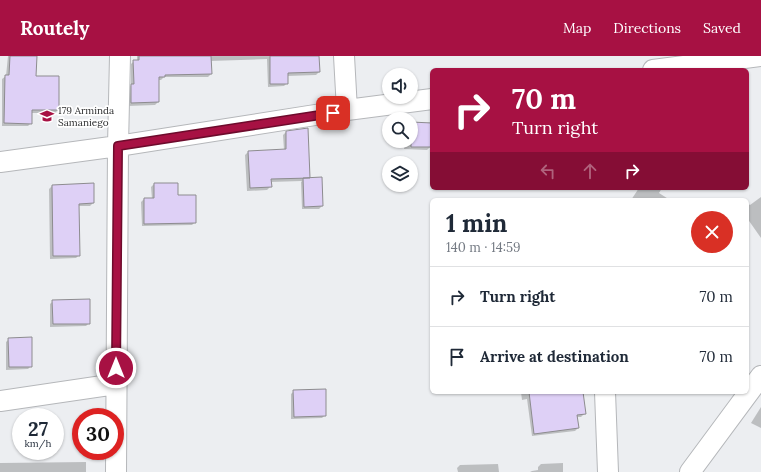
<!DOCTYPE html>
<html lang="en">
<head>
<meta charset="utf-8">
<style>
	body { margin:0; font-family:Lora,serif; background:#f6f6f7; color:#1f2937; height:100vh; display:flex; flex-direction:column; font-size:15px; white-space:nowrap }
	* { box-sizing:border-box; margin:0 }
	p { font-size:13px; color:#747a83 }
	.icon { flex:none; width:22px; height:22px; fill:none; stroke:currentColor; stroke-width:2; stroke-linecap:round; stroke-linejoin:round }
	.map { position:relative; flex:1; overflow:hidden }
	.details { position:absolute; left:430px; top:142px; width:319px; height:196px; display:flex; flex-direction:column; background:#fff; border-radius:6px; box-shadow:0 1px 3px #0004 }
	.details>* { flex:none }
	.top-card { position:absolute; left:430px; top:12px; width:319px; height:122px; border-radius:6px; box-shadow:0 1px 3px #0004; background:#a71143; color:#fff; overflow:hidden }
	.fabs { position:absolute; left:382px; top:12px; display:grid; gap:8px }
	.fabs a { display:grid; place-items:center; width:36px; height:36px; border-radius:50%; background:#fff; box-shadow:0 1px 3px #0004; font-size:20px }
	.speed { position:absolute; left:12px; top:352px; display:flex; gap:8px; font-size:20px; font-weight:700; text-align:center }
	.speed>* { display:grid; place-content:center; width:52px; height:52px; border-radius:50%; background:#fff; box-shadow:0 1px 3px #0004; line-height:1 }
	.speed small { font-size:10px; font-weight:400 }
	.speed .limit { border:6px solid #d22; background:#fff; color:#111 }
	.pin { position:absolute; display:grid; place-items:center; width:34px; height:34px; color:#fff; margin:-17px; border-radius:8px; box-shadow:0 2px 6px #0006 }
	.me { position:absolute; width:44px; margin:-22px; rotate:0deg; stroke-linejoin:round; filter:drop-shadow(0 0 3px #0008) }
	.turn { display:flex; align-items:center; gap:14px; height:84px; padding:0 16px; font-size:18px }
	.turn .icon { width:52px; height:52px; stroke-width:2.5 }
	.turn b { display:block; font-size:28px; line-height:34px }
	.lanes { display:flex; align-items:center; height:38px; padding:0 16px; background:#0003; justify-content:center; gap:20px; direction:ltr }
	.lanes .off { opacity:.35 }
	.round { display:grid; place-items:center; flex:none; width:42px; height:42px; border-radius:21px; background:#f6f6f7 }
	.head { display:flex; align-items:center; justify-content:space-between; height:68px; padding:0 16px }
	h1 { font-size:24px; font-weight:700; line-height:30px }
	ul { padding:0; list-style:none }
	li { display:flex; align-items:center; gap:12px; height:60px; padding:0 16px; border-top:1px solid #e0e1e3 }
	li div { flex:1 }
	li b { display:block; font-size:15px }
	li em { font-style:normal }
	header { display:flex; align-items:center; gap:24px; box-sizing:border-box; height:56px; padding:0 20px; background:#a71143; color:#fff }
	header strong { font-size:19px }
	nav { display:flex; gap:22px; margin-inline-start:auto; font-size:14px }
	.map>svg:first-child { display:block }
	.shadow { fill:#0003 }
	.building { fill:#ded0f6; stroke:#8d8c8f }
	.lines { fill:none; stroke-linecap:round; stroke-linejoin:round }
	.street-casing { stroke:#b5b7ba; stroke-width:22 }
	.street { stroke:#fff; stroke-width:20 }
	.route-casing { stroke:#6d0b2c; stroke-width:10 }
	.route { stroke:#a71143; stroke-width:7 }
	.labels { text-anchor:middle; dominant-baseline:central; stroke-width:3.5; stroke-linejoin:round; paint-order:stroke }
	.poi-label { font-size:10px; fill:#2e2f30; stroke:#fff; text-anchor:start }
</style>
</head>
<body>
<header>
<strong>Routely</strong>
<nav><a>Map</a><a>Directions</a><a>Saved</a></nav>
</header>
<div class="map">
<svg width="761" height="416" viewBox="0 0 761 416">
	<rect width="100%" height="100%" fill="#eceef1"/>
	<!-- shadow -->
	<path class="shadow" d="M8,0H36L35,21L58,54L55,57H31V67L28,70H2V23L6,20Z
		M137,0H318L319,16L316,19L287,20V27L284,30L268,31L267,3L210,5L211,18L208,21H164L161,24H158V46L155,49L128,50V32L131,29V8L134,5H137Z
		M411,67L432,68V85H431L430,91L427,94L404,93L405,85H411Z
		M286,76L307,123L322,150L319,153H302L301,126L302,125L270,126V131L267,134L247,135L245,99L248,96L284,94L283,79Z
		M154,128L177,140L195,166L192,169L142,170L141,146L144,143H152L151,131Z
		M52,130L93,147L90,150H78L79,199L76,202L50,203L49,133Z
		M639,132H662L659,137L670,144H631Z
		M761,141V182L747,162V147L750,149Z
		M53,245L89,267L86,270L50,271V248Z
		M9,283L31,310L28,313L6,314V286Z
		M294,335L325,359L322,362L291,363V338Z
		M521,336H573L584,358L581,361H576L578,372L575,375L532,380L527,343L522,344Z
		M761,351V372L751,367Z
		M86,406V416H0V407Z
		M563,407V416H530L532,415L538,414V411L541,408Z
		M498,408L499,416H458L457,412L460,409Z"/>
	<!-- building -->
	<path class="building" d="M10,0H37L36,20H59V54H32V68L4,67L5,19H9Z
		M139,0H211L212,18L165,19V21H159V46L131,47V28H134L133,4H139Z
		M270,0H319L320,16L288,17V28H270Z
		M411,66L432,67L431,91H411Z
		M308,72L310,122L271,123L272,131L250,132L248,95L286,93V75Z
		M322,121L323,150L304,151L303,122Z
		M94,127V147L79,148L80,200H53L52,129Z
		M154,127H178V139H196V167L144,168V142H154Z
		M90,243V268H53L52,244Z
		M32,281V311H9L8,282Z
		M326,333V360L294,361L293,334Z
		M529,336H583L586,358L577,359L579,372L534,378Z"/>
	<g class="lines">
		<defs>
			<path id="street" d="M344,0L347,54
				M653,14L760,0
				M0,106L118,90L347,54L432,43
				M605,336L608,416
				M0,345L116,328
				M116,416L118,90L120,0
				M690,416L761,320"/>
		</defs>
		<!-- street casing -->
		<use href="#street" class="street-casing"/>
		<!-- street -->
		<use href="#street" class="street"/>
	</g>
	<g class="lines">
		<defs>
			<path id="route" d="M116,312L118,90L333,57"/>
		</defs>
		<!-- route casing -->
		<use href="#route" class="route-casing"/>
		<!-- route -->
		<use href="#route" class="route"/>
	</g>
	<!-- icons -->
	<defs>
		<symbol id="school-bare" viewBox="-9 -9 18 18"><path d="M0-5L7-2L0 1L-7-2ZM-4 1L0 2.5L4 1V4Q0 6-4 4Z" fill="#a71143" stroke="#fff" stroke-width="2.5" paint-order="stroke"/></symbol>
	</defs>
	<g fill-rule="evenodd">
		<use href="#school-bare" x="37" y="50" width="20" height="20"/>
	</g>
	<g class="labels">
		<!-- poi labels -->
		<g class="poi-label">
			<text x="58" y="54">179 Arminda<tspan x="58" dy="12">Samaniego</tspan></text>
		</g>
	</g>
</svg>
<div class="fabs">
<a><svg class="icon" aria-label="sound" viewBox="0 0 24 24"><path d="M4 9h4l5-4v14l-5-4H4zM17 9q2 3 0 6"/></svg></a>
<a><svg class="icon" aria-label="search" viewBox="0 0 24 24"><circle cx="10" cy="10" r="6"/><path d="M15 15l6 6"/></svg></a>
<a><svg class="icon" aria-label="layers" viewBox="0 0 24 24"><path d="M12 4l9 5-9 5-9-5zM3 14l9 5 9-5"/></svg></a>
</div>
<div class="speed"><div>27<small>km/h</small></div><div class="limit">30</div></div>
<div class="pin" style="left:333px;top:57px;background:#d93025"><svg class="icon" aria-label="arrive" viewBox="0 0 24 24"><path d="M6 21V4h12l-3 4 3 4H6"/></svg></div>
<svg class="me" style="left:116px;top:312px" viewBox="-20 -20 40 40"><circle r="17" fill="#a71143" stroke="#fff" stroke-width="3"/><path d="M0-11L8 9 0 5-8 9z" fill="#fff"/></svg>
<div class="top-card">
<div class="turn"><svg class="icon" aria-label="right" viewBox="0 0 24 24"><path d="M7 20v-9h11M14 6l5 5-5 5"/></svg><div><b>70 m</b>Turn right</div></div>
<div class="lanes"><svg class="icon off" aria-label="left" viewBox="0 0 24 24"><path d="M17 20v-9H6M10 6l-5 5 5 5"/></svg><svg class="icon off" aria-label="ahead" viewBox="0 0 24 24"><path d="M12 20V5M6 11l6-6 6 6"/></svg><svg class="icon" aria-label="right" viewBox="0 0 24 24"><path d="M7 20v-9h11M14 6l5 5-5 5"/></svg></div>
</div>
<section class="details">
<div class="head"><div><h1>1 min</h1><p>140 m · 14:59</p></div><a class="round" style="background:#d93025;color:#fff"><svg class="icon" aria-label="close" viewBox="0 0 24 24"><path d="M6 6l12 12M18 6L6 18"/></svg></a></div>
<ul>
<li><svg class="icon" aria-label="right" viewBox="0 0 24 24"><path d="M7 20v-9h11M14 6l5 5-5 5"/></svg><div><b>Turn right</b></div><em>70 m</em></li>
<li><svg class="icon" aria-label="arrive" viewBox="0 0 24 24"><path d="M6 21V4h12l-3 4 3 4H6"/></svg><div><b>Arrive at destination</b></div><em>70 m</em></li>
</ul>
</section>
</div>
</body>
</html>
